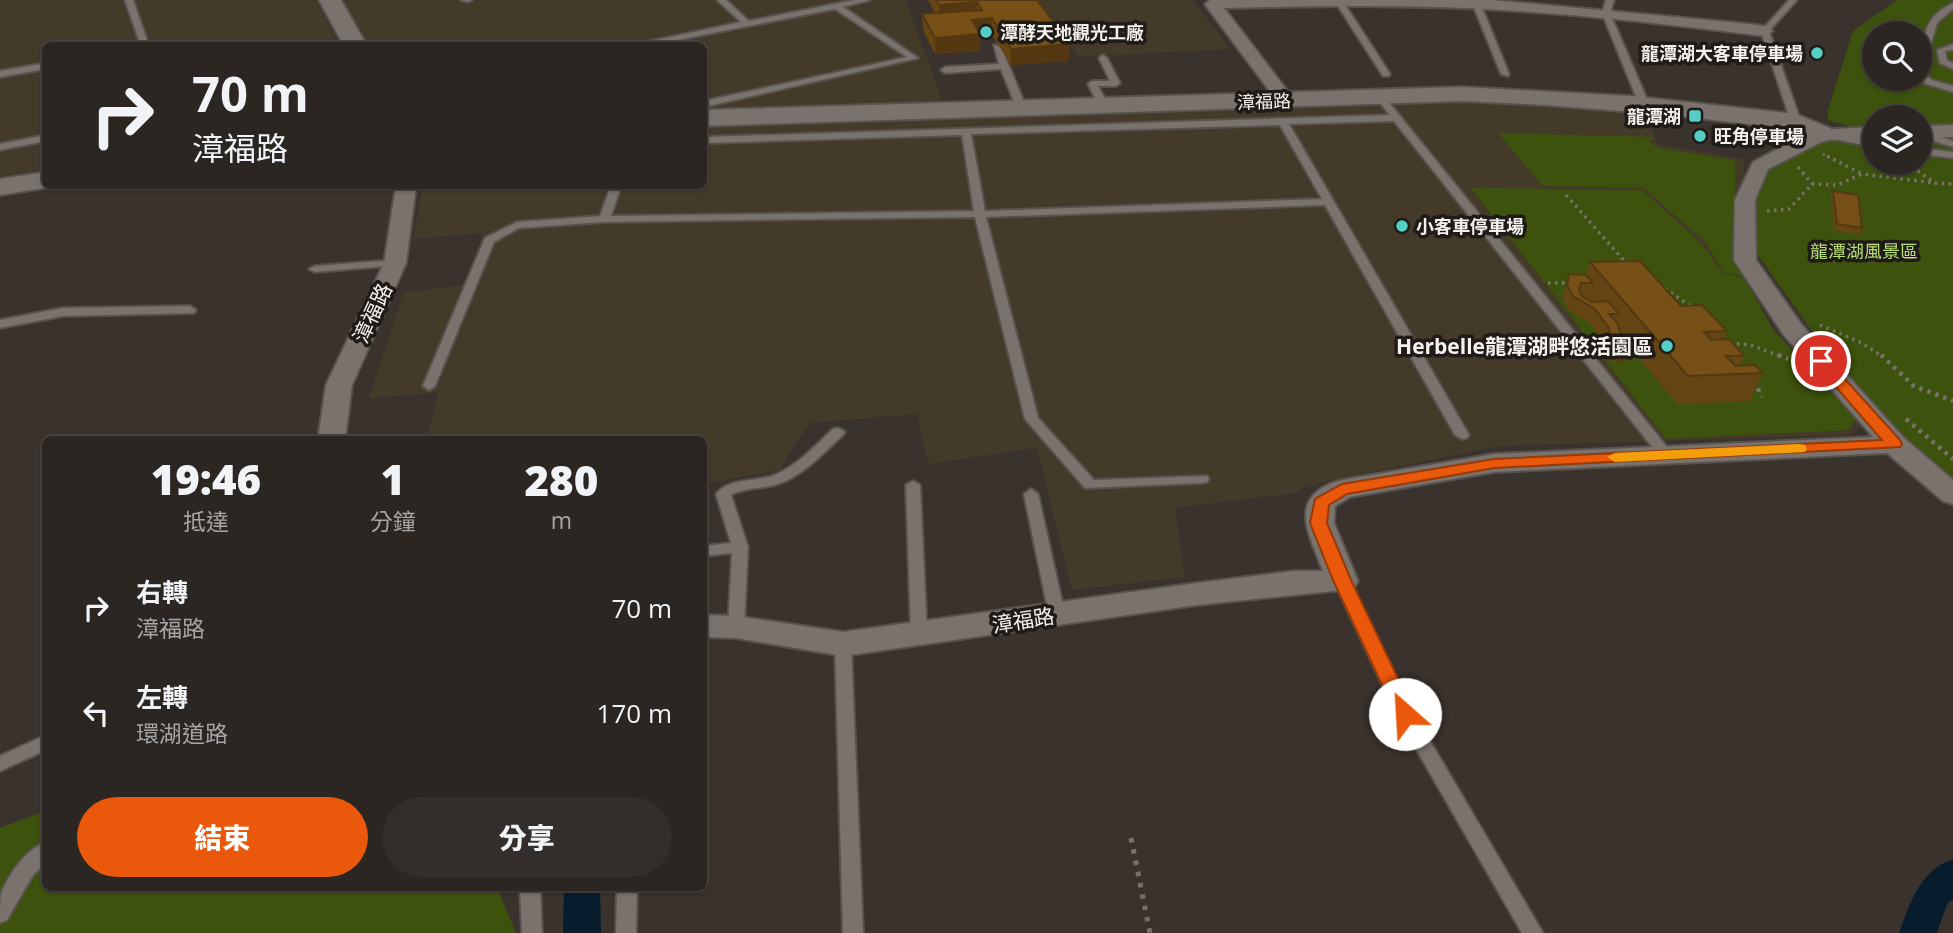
<!DOCTYPE html>
<html lang="zh-TW">
<head>
<meta charset="utf-8">
<style>
	body { margin:0; font-family:"Open Sans","Noto Sans TC",sans-serif; background:#332e2a; color:#f1f3f6; height:100vh; display:flex; flex-direction:column; font-size:26px; white-space:nowrap }
	* { box-sizing:border-box; margin:0 }
	p { font-size:23px; color:#a6a5a5 }
	.icon { flex:none; width:38px; height:38px; fill:none; stroke:currentColor; stroke-width:2; stroke-linecap:round; stroke-linejoin:round }
	.map { position:relative; flex:1; overflow:hidden }
	.drawer { position:absolute; left:42px; top:436px; width:665px; height:455px; display:flex; flex-direction:column; background:#2b2622; border-radius:10px; box-shadow:0 2px 5px #0004,0 0 0 2px #474340 }
	.drawer>* { flex:none }
	.hud { position:absolute; left:42px; top:42px; width:665px; height:147px; border-radius:10px; box-shadow:0 2px 5px #0004,0 0 0 2px #474340; background:#2b2622; color:#f1f3f6; overflow:hidden }
	.tools { position:absolute; left:1862px; top:21px; display:grid; gap:14px }
	.tools a { display:grid; place-items:center; width:70px; height:70px; border-radius:50%; background:#2b2622; box-shadow:0 2px 5px #0004,0 0 0 2px #474340; font-size:35px }
	.pin { position:absolute; display:grid; place-items:center; width:60px; height:60px; color:#fff; margin:-30px; border:4px solid #fff; border-radius:50%; box-shadow:0 2px 7px #0007 }
	.me { position:absolute; width:77px; margin:-38px; rotate:334deg; stroke-linejoin:round; filter:drop-shadow(0 0 5px #0008) }
	.turn { display:flex; align-items:center; gap:24px; height:147px; padding:0 35px; font-size:32px }
	.turn .icon { width:91px; height:91px; stroke-width:2.5 }
	.turn b { display:block; font-size:49px; line-height:60px }
	.eta { display:flex; justify-content:space-evenly; align-items:center; height:119px; text-align:center }
	.eta b { font-size:42px; font-weight:800; line-height:49px }
	.action { display:flex; gap:14px; margin-top:auto; padding:14px 35px }
	.action a { flex:1; height:80px; border-radius:42px; background:#ea580c; color:#fff; font-size:28px; font-weight:800; line-height:80px; text-align:center }
	.action a+a { background:#332e2a; color:#f1f3f6 }
	ul { padding:0; list-style:none }
	li { display:flex; align-items:center; gap:21px; height:105px; padding:0 35px }
	li div { flex:1 }
	li b { display:block; font-size:26px }
	li em { font-style:normal }
	.map>svg:first-child { display:block }
	.industrial { fill:#443a2a }
	.green { fill:#3d520c; fill-rule:evenodd }
	.lines { fill:none; stroke-linecap:round; stroke-linejoin:round }
	.canal { fill:#071d2e; fill-rule:evenodd }
	.lane-casing { stroke:#57524d; stroke-width:4 }
	.street-casing { stroke:#57524d; stroke-width:4 }
	.secondary-casing { stroke:#57524d; stroke-width:4 }
	.path-far3 { stroke:#78726d; stroke-width:2.5; stroke-dasharray:2 3.5; stroke-linecap:butt }
	.path-far2 { stroke:#78726d; stroke-width:3.5; stroke-dasharray:2.5 4.5; stroke-linecap:butt }
	.path-far1 { stroke:#78726d; stroke-width:4.5; stroke-dasharray:3.5 5; stroke-linecap:butt }
	.path { stroke:#78726d; stroke-width:5; stroke-dasharray:4.5 7; stroke-linecap:butt }
	.lane { fill:#7a726c; fill-rule:evenodd }
	.street { fill:#7a726c; fill-rule:evenodd }
	.secondary { fill:#7a726c; fill-rule:evenodd }
	.wall { fill:#664515 }
	.shaded-wall { fill:#533811 }
	.building { fill:#775018; stroke:#533811; stroke-width:2 }
	.route { fill:#ea580c; stroke:#983908; stroke-width:2 }
	.slow { fill:#f59e0b }
	.poi-dot { fill:#55cec5; stroke:#1e1b18; stroke-width:2.5 }
	.labels { text-anchor:middle; dominant-baseline:central; stroke-width:7; stroke-linejoin:round; paint-order:stroke }
	.far-poi-label { font-size:18px; font-weight:bold; fill:#f4f0ec; stroke:#1e1b18; text-anchor:start }
	.far-street-label { font-size:18px; fill:#f4f0ec; stroke:#1e1b18 }
	.far-park-label { font-size:18px; fill:#b8de76; stroke:#1e1b18 }
	.street-label { font-size:21px; fill:#f4f0ec; stroke:#1e1b18 }
	.poi-label { font-size:21px; font-weight:bold; fill:#f4f0ec; stroke:#1e1b18; text-anchor:end }
</style>
</head>
<body>
<div class="map">
<svg width="1953" height="933" viewBox="0 0 1953 933">
	<rect width="100%" height="100%" fill="#39322d"/>
	<!-- industrial -->
	<path class="industrial" d="M0,0H316L340,45L46,46L45,170L0,176Z
		M338,0H906L943,103L704,112V46L366,45Z
		M1037,0H1193L1230,49L1079,57Z
		M1524,100L1645,113L1658,144L1744,159L1749,278L1774,337L1864,424L1850,435L1498,446L1306,486L1296,493L1175,508L1185,577L1072,590L1037,448L928,464L917,414L810,423L779,470L704,484V439H427L438,393L369,398L403,293L463,285L484,233L413,239L423,186H704V127Z"/>
	<!-- green -->
	<path class="green" d="M1897,0H1953V479L1906,444L1822,345L1752,247L1753,203L1767,167L1827,136H1874V163H1920V136L1945,135L1920,134V117H1874V133L1828,120V110L1853,31ZM1874,33H1920V79H1874Z
		M1498,133L1655,137L1649,142L1658,148L1735,160V255L1744,277L1724,272L1706,243L1644,188L1543,186Z
		M1471,188L1642,190L1702,244L1723,273L1745,279L1773,329L1856,419L1848,430L1666,439Z
		M45,811L46,887H497L516,933H0V828Z"/>
	<g class="lines">
		<!-- canal -->
		<path class="canal" d="M1953,859V899L1947,904L1937,933H1899C1911,902 1919,871 1953,859Z
			M564,887H600L601,933H563Z"/>
		<defs>
			<path id="lane" d="M125,0H133L149,46H141Z
				M461,0H472L468,2Z
				M717,0H726L749,21L854,0H870L843,7L918,58L704,107V101L907,57L835,9L647,46H628L741,22Z
				M1334,0H1342L1390,74L1389,76H1383Z
				M1471,0H1479L1509,74L1508,76L1501,74Z
				M1606,0H1614L1610,13L1649,104L1647,106L1639,104L1602,13Z
				M1789,0H1797L1769,31L1801,122L1796,125L1791,122L1761,31Z
				M1953,3V9L1937,23L1930,47L1920,50V45L1923,44C1925,24 1935,11 1953,3Z
				M223,42H226V46H212Z
				M1953,44V50L1945,51L1947,60L1953,63V69L1940,63L1937,50Z
				M994,45L1001,47L1027,109L1025,111L1017,109L1001,69L945,73L941,70L945,67L999,64Z
				M1103,55L1107,58L1120,83L1116,86H1098L1109,106L1104,109L1099,106L1088,84L1092,81H1110L1099,58Z
				M46,63V69L0,77V71Z
				M1920,70L1932,80L1953,86V92L1926,84L1920,78Z
				M1377,95H1383L1400,116L1671,452L1673,455L1671,458H1661L1394,121L1289,124L1469,435L1467,438L1462,439L1455,435L1325,205L986,217L1038,418L1094,480L1207,476L1209,479L1207,482L1202,483L1085,488L1025,419L975,217L604,222L519,228L494,242L435,386L429,390L423,386L485,238L517,222L600,216L611,186H621L611,216L974,211L962,135L704,143V137L1390,115L1375,97ZM1280,125L1322,199L985,211L971,134Z
				M1831,133L1874,141V147L1828,138V134Z
				M46,135V141L0,150V144Z
				M1920,135H1935L1953,141V147L1934,141H1920Z
				M1920,148L1953,152V158L1920,154Z
				M395,260L401,263L399,265L315,272L309,269L315,266Z
				M190,306L196,310L194,313L63,316L0,328V320L63,308Z
				M838,428L845,432L843,435C823,453 804,475 778,484C762,489 745,487 731,495L748,547L744,627L742,631H730L728,627L732,553L704,556V546L731,543L716,494C731,476 758,483 777,474C799,464 816,445 833,429Z
				M913,481L920,485L927,635L925,639H913L911,635L906,485Z
				M1031,489L1038,494L1065,615L1063,619H1051L1049,615L1024,494Z
				M1342,576L1347,577L1350,581L1413,712L1543,933H1522L1396,714L1334,581L1337,577Z
				M843,638L849,640L851,644L863,933H843L835,644L837,640Z
				M46,735V750L0,771V756Z
				M46,842V863L33,875L7,920L0,923C0,914 0,902 1,894C8,875 26,849 46,842Z
				M520,887H540L542,933H522Z
				M617,887H637L636,933H616Z"/>
			<path id="street" d="M1210,0H1492L1729,22L1765,26L1773,31L1765,36C1682,26 1600,16 1517,11C1419,4 1322,6 1224,8L1295,101L1286,106L1280,105L1207,7L1205,4Z
				M1953,125V137L1920,138V126Z
				M1874,127V139L1825,140L1768,169L1755,200L1756,260L1801,324L1904,438L1953,480V504L1943,501L1887,453L1494,472L1350,497L1335,506L1334,523L1358,581L1353,589L1197,605L843,656L736,638L704,637V615L736,616L843,632L1197,583L1294,571H1323C1308,532 1286,495 1342,480L1494,454L1873,437L1783,334L1734,260L1735,200L1753,162L1814,130Z
				M396,186H416L406,263L352,385L345,439H318L326,385L384,263Z"/>
			<path id="secondary" d="M319,0H341L367,46H344Z
				M1462,87L1630,96L1796,114L1830,128L1834,134L1830,140L1821,142L1812,140L1790,129L1671,115L1546,105L1462,101L704,126V110Z
				M46,172V186H56L0,195V179Z"/>
		</defs>
		<!-- lane casing -->
		<use href="#lane" class="lane-casing"/>
		<!-- street casing -->
		<use href="#street" class="street-casing"/>
		<!-- secondary casing -->
		<use href="#secondary" class="secondary-casing"/>
		<!-- path-far3 -->
		<path class="path-far3" d="M1823,154L1830,158"/>
		<!-- path-far2 -->
		<path class="path-far2" d="M1827,156L1862,174
			M1906,163L1935,183L1953,184
			M1798,167L1812,184
			M1566,195L1627,264
			M1767,211L1789,209L1812,184L1837,185L1862,174L1935,183
			M1548,283H1570
			M1659,285L1695,309
			M1820,325L1862,343L1883,357
			M1730,343L1750,345L1783,357"/>
		<!-- path-far1 -->
		<path class="path-far1" d="M1778,355L1788,359
			M1881,355L1914,386L1953,401
			M1754,381L1762,397
			M1906,419L1953,459"/>
		<!-- path -->
		<path class="path" d="M1131,838L1150,933"/>
		<!-- lane -->
		<use href="#lane" class="lane"/>
		<!-- street -->
		<use href="#street" class="street"/>
		<!-- secondary -->
		<use href="#secondary" class="secondary"/>
	</g>
	<!-- wall -->
	<path class="wall" d="M928,0H1037L1070,44L1069,61L1011,65L992,35H980V51L935,54L923,30L922,14L935,13Z
		M1833,191L1862,228L1859,235L1834,230L1831,197Z
		M1590,262L1681,306L1727,331L1723,339L1744,356L1740,366L1762,373L1750,401L1677,404L1621,336L1628,347L1623,361L1616,363L1607,359L1604,342L1590,323L1569,310L1563,299L1569,274L1586,275Z"/>
	<!-- shaded-wall -->
	<path class="shaded-wall" d="M977,2V18L939,21V5Z
		M992,18V35H980V51L935,54V38L972,20Z
		M1070,44L1069,61L1011,65V49Z
		M1628,347L1623,361L1616,363L1621,349Z"/>
	<!-- building -->
	<path class="building" d="M936,0H1037L1070,44L1011,49L992,18L972,20L980,34L935,38L922,14L982,10L977,2L939,5Z
		M1833,191L1858,195L1862,228L1837,224Z
		M1640,261L1681,306L1702,305L1727,331L1704,332L1711,340L1729,339L1744,356H1726L1735,366L1755,365L1762,373L1688,376L1590,262Z
		M1569,274L1586,275L1593,283H1581L1579,291L1582,296L1592,302L1608,301L1619,314H1609L1618,324L1621,337L1628,347L1621,349L1612,345L1609,328L1595,309L1573,296L1567,285Z"/>
	<!-- route -->
	<path class="route" d="M1821,357L1826,358L1900,440L1902,444L1900,447L1494,468L1347,494L1329,505L1327,523L1351,580L1415,714L1412,719L1405,721L1398,719L1333,580L1310,523L1315,499L1342,484L1494,459L1882,440L1816,364V358Z"/>
	<!-- slow -->
	<path class="slow" d="M1799,444L1805,445L1807,448L1805,452L1615,462L1607,457L1615,453Z"/>
	<!-- markers -->
	<g class="poi-dot">
		<circle cx="986" cy="32" r="7"/>
		<circle cx="1817" cy="53" r="7"/>
		<rect x="1688" y="109" width="14" height="14" rx="3.5"/>
		<circle cx="1700" cy="136" r="7"/>
		<circle cx="1402" cy="226" r="7"/>
		<circle cx="1667" cy="346" r="7"/>
	</g>
	<g class="labels">
		<!-- far-poi labels -->
		<g class="far-poi-label">
			<text x="1000" y="32">潭酵天地觀光工廠</text>
			<text x="1803" y="53" text-anchor="end">龍潭湖大客車停車場</text>
			<text x="1681" y="116" text-anchor="end">龍潭湖</text>
			<text x="1714" y="136">旺角停車場</text>
			<text x="1416" y="226">小客車停車場</text>
		</g>
		<!-- far-street labels -->
		<g class="far-street-label">
			<text transform="translate(1264 101) rotate(-2)">漳福路</text>
		</g>
		<!-- far-park labels -->
		<g class="far-park-label">
			<text x="1864" y="251">龍潭湖風景區</text>
		</g>
		<!-- street labels -->
		<g class="street-label">
			<text transform="translate(372 313) rotate(-65)">漳福路</text>
			<text transform="translate(1023 620) rotate(-9)">漳福路</text>
		</g>
		<!-- poi labels -->
		<g class="poi-label">
			<text x="1653" y="346">Herbelle龍潭湖畔悠活園區</text>
		</g>
	</g>
</svg>
<div class="tools">
<a><svg class="icon" aria-label="search" viewBox="0 0 24 24"><circle cx="10" cy="10" r="6"/><path d="M15 15l6 6"/></svg></a>
<a><svg class="icon" aria-label="layers" viewBox="0 0 24 24"><path d="M12 4l9 5-9 5-9-5zM3 14l9 5 9-5"/></svg></a>
</div>
<div class="pin" style="left:1821px;top:361px;background:#d93025"><svg class="icon" aria-label="arrive" viewBox="0 0 24 24"><path d="M6 21V4h12l-3 4 3 4H6"/></svg></div>
<svg class="me" style="left:1405px;top:714px" viewBox="-20 -20 40 40"><circle r="19" fill="#fff"/><path d="M0-13L10 11 0 6-10 11z" fill="#ea580c"/></svg>
<div class="hud">
<div class="turn"><svg class="icon" aria-label="right" viewBox="0 0 24 24"><path d="M7 20v-9h11M14 6l5 5-5 5"/></svg><div><b>70 m</b>漳福路</div></div>
</div>
<section class="drawer">
<div class="eta">
<div><b>19:46</b><p>抵達</p></div>
<div><b>1</b><p>分鐘</p></div>
<div><b>280</b><p>m</p></div>
</div>
<ul>
<li><svg class="icon" aria-label="right" viewBox="0 0 24 24"><path d="M7 20v-9h11M14 6l5 5-5 5"/></svg><div><b>右轉</b><p>漳福路</p></div><em>70 m</em></li>
<li><svg class="icon" aria-label="left" viewBox="0 0 24 24"><path d="M17 20v-9H6M10 6l-5 5 5 5"/></svg><div><b>左轉</b><p>環湖道路</p></div><em>170 m</em></li>
</ul>
<div class="action"><a>結束</a><a>分享</a></div>
</section>
</div>
</body>
</html>
